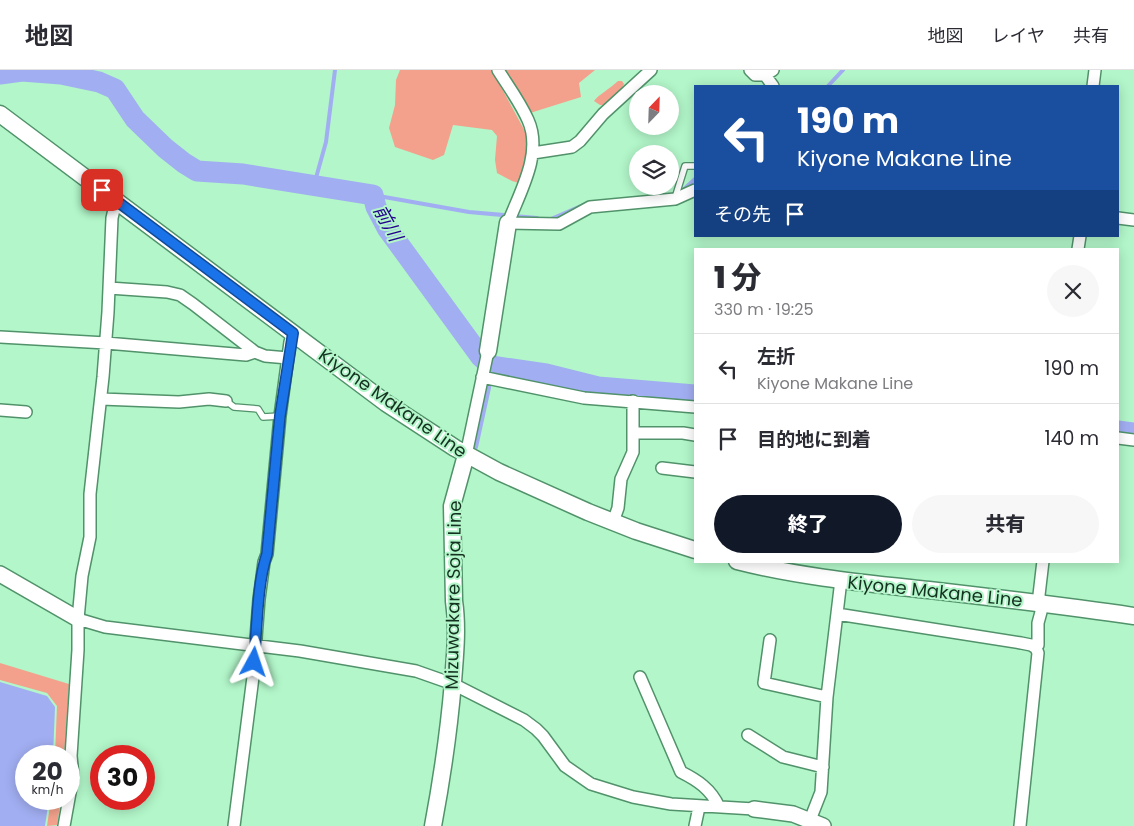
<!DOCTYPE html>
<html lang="ja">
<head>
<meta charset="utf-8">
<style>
	body { margin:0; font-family:Poppins,"Noto Sans JP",sans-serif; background:#f7f7f7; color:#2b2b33; height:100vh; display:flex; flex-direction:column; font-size:19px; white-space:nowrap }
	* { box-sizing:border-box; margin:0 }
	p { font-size:16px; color:#7c7c81 }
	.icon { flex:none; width:28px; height:28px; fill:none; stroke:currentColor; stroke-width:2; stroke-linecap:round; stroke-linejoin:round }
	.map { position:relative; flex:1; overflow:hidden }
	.sheet { position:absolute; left:694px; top:178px; width:425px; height:315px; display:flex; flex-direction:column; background:#fff; border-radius:0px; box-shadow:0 2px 12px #0003 }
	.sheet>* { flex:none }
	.top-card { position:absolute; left:694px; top:15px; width:425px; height:152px; border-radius:0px; box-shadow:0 2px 12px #0003; background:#1a4fa0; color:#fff; overflow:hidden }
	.needle { width:32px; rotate:23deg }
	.fabs { position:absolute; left:629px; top:15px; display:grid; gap:10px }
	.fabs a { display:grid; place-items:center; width:50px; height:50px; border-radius:50%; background:#fff; box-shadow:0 2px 12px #0003; font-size:25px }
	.speed { position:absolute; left:15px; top:675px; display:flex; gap:10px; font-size:25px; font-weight:700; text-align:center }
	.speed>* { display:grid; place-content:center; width:65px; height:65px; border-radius:50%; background:#fff; box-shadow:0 2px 12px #0003; line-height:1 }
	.speed small { font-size:12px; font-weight:400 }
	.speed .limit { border:8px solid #d22; background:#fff; color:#111 }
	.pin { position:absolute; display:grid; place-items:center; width:42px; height:42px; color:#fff; margin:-21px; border-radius:10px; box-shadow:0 2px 8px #0006 }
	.me { position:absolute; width:55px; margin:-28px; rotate:5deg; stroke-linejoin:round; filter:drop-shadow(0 0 4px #0008) }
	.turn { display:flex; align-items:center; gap:18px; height:105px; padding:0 20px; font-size:22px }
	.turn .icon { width:65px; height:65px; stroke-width:2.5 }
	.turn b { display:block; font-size:35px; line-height:42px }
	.then { display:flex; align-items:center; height:48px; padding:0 20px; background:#0003; gap:10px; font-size:19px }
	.round { display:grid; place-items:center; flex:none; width:52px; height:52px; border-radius:26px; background:#f7f7f7 }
	.head { display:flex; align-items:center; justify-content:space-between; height:85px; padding:0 20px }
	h1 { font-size:30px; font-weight:800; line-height:38px }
	.button { display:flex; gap:10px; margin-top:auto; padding:10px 20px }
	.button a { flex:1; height:58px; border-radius:30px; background:#111827; color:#fff; font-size:20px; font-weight:800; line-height:58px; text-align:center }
	.button a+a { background:#f7f7f7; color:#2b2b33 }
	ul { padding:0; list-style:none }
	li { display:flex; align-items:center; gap:15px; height:70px; padding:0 20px; border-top:1px solid #e1e1e2 }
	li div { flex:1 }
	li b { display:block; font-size:19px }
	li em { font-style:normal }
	header { display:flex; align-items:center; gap:30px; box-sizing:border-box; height:70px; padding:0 25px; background:#fff; border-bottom:1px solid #e1e1e2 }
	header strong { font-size:24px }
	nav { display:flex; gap:28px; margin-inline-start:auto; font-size:18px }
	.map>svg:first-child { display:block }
	.green { fill:#f3a18c }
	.water { fill:#a1aef1 }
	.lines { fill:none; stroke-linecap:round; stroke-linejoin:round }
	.stream { stroke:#a1aef1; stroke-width:4 }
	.river { stroke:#a1aef1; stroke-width:21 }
	.service-casing { stroke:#51926a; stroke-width:8 }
	.minor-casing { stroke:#51926a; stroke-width:14 }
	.tertiary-casing { stroke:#51926a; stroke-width:18 }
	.secondary-casing { stroke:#51926a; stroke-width:19 }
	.service { stroke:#fff; stroke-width:5.5 }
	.minor { stroke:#fff; stroke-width:11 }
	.tertiary { stroke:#fff; stroke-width:15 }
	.secondary { stroke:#fff; stroke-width:16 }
	.route-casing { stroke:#114b97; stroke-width:12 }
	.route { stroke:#1a73e8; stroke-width:9 }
	.labels { text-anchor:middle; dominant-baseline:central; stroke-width:4; stroke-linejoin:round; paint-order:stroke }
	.street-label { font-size:18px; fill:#153120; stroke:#b2f6c9 }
	.water-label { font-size:19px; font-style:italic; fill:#23028e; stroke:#b2f6c9 }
</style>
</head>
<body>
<header>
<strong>地図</strong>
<nav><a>地図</a><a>レイヤ</a><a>共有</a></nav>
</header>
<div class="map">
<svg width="1134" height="756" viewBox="0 0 1134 756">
	<rect width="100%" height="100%" fill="#b2f6c9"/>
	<!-- green -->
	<path class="green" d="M400,0H492L527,65V80L519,113L512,111L497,103L495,90L497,66L492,60L453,55L444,85L433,90L395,77L389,58L395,35L396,10Z
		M502,0H595L579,13L581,27L530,43Z
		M618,11H622L624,14L622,18L603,35H600L594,31C598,25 611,18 618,11Z
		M0,593L69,614L64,686H55L57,636L47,623L0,610Z
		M51,729H61L57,755L47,756Z"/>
	<!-- water -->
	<path class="water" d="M0,612L47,626L55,637L53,686H26V729H49L45,756H0Z"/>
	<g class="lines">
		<!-- stream -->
		<path class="stream" d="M828,16L843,0
			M314,115L326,72L335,0
			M682,121L695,109
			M373,125L469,142L537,148
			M551,149L588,133
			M476,377L492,304L496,297"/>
		<!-- river -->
		<path class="river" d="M0,4L22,1L61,4L99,12L115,19L135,49L165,78L184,93L197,101L243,104L373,125L376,137L387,158L481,287L491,296L546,304L598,317L695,325
			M1118,361L1134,363"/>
		<defs>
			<path id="service" d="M675,128L685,96H695
				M226,331L234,337L258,339L263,347L280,346"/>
			<path id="minor" d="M498,0C508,16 520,32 528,50C543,83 520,122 508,153L559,154L590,137L675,129L695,120
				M750,0L755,5H765
				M773,0L765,5L773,16
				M1093,16L1095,0
				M533,83L572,77L580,71L603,44L651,0
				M1118,148L1134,150
				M1078,179L1080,166
				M109,218L167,222L180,225L193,234L255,282
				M0,267L106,273L246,285L255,282L265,286L288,288
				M482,307L584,328L695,337
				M101,329L179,332L209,329L226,331
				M0,340L26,342
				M633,363V331
				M1118,368L1134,370
				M466,385L488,281
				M662,398L695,402
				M613,452L618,438L621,409L633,382V363H683L695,365
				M837,544L1021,573L1031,575L1036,578
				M78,549L105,557L300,581L416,601L453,614L524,650L536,659L543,666L565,696L591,714L633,727L671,734L754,739
				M770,570L764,613L827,627
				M640,607L681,702C697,710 711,719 719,737
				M748,665L783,687L823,697
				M810,750L821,722L827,627L841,510
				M64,756L73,706L71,686L78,580V549L82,506L90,467V424L103,307L108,242L112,148L116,131
				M234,756L253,607L259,529L264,492L267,484L280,346L290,272L293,263
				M695,756L699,737
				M1020,756L1038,583L1036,578L1038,575V553L1041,542L1039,525L1043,491"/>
			<path id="tertiary" d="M0,504L78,549
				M754,739L793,744L823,756"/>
			<path id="secondary" d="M0,44L386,333L455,378L499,402L588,442L636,461L695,480
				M488,281L508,153
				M737,491C800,507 865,513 929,520C998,528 1066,536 1134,546
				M433,756C442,708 449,660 453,612C455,585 458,558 454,531L452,436L466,385"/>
		</defs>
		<!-- service casing -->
		<use href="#service" class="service-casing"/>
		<!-- minor casing -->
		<use href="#minor" class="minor-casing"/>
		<!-- tertiary casing -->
		<use href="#tertiary" class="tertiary-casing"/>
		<!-- secondary casing -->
		<use href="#secondary" class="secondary-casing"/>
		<!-- service -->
		<use href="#service" class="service"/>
		<!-- minor -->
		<use href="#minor" class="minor"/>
		<!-- tertiary -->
		<use href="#tertiary" class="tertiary"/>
		<!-- secondary -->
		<use href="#secondary" class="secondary"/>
	</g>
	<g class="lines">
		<defs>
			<path id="route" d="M102,120L293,263L280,346L267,484C257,513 257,560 254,592"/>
		</defs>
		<!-- route casing -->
		<use href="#route" class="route-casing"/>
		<!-- route -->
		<use href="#route" class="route"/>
	</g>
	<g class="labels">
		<!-- street labels -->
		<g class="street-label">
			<text transform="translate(393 333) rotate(35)">Kiyone Makane Line</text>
			<text transform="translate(935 521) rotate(6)">Kiyone Makane Line</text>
			<text transform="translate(453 525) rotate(-89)">Mizuwakare Soja Line</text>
		</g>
		<!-- water labels -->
		<g class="water-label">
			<text transform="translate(388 153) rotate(61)">前川</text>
		</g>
	</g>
</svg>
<div class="fabs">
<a><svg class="needle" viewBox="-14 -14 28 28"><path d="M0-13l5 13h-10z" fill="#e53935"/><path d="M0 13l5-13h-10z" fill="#7c7c81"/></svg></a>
<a><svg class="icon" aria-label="layers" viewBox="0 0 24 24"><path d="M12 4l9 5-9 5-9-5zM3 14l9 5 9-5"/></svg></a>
</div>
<div class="speed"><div>20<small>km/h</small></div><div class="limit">30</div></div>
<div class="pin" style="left:102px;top:120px;background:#d93025"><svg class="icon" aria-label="arrive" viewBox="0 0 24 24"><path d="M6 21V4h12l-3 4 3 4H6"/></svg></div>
<svg class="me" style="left:254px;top:592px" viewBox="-20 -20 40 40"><path d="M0-17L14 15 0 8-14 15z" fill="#1a73e8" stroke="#fff" stroke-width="4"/></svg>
<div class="top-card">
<div class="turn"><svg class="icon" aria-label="left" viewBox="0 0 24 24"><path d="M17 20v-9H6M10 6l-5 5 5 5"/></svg><div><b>190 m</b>Kiyone Makane Line</div></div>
<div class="then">その先<svg class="icon" aria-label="arrive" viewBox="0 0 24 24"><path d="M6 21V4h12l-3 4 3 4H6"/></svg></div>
</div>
<section class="sheet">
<div class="head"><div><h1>1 分</h1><p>330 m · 19:25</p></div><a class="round"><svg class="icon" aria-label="close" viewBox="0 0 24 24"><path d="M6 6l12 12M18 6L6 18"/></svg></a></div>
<ul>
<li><svg class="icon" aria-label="left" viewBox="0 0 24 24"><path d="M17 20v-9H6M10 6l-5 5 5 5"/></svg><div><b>左折</b><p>Kiyone Makane Line</p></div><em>190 m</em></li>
<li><svg class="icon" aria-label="arrive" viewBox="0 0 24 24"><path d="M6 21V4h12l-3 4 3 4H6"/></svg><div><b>目的地に到着</b></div><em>140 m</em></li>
</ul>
<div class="button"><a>終了</a><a>共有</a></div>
</section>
</div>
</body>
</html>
